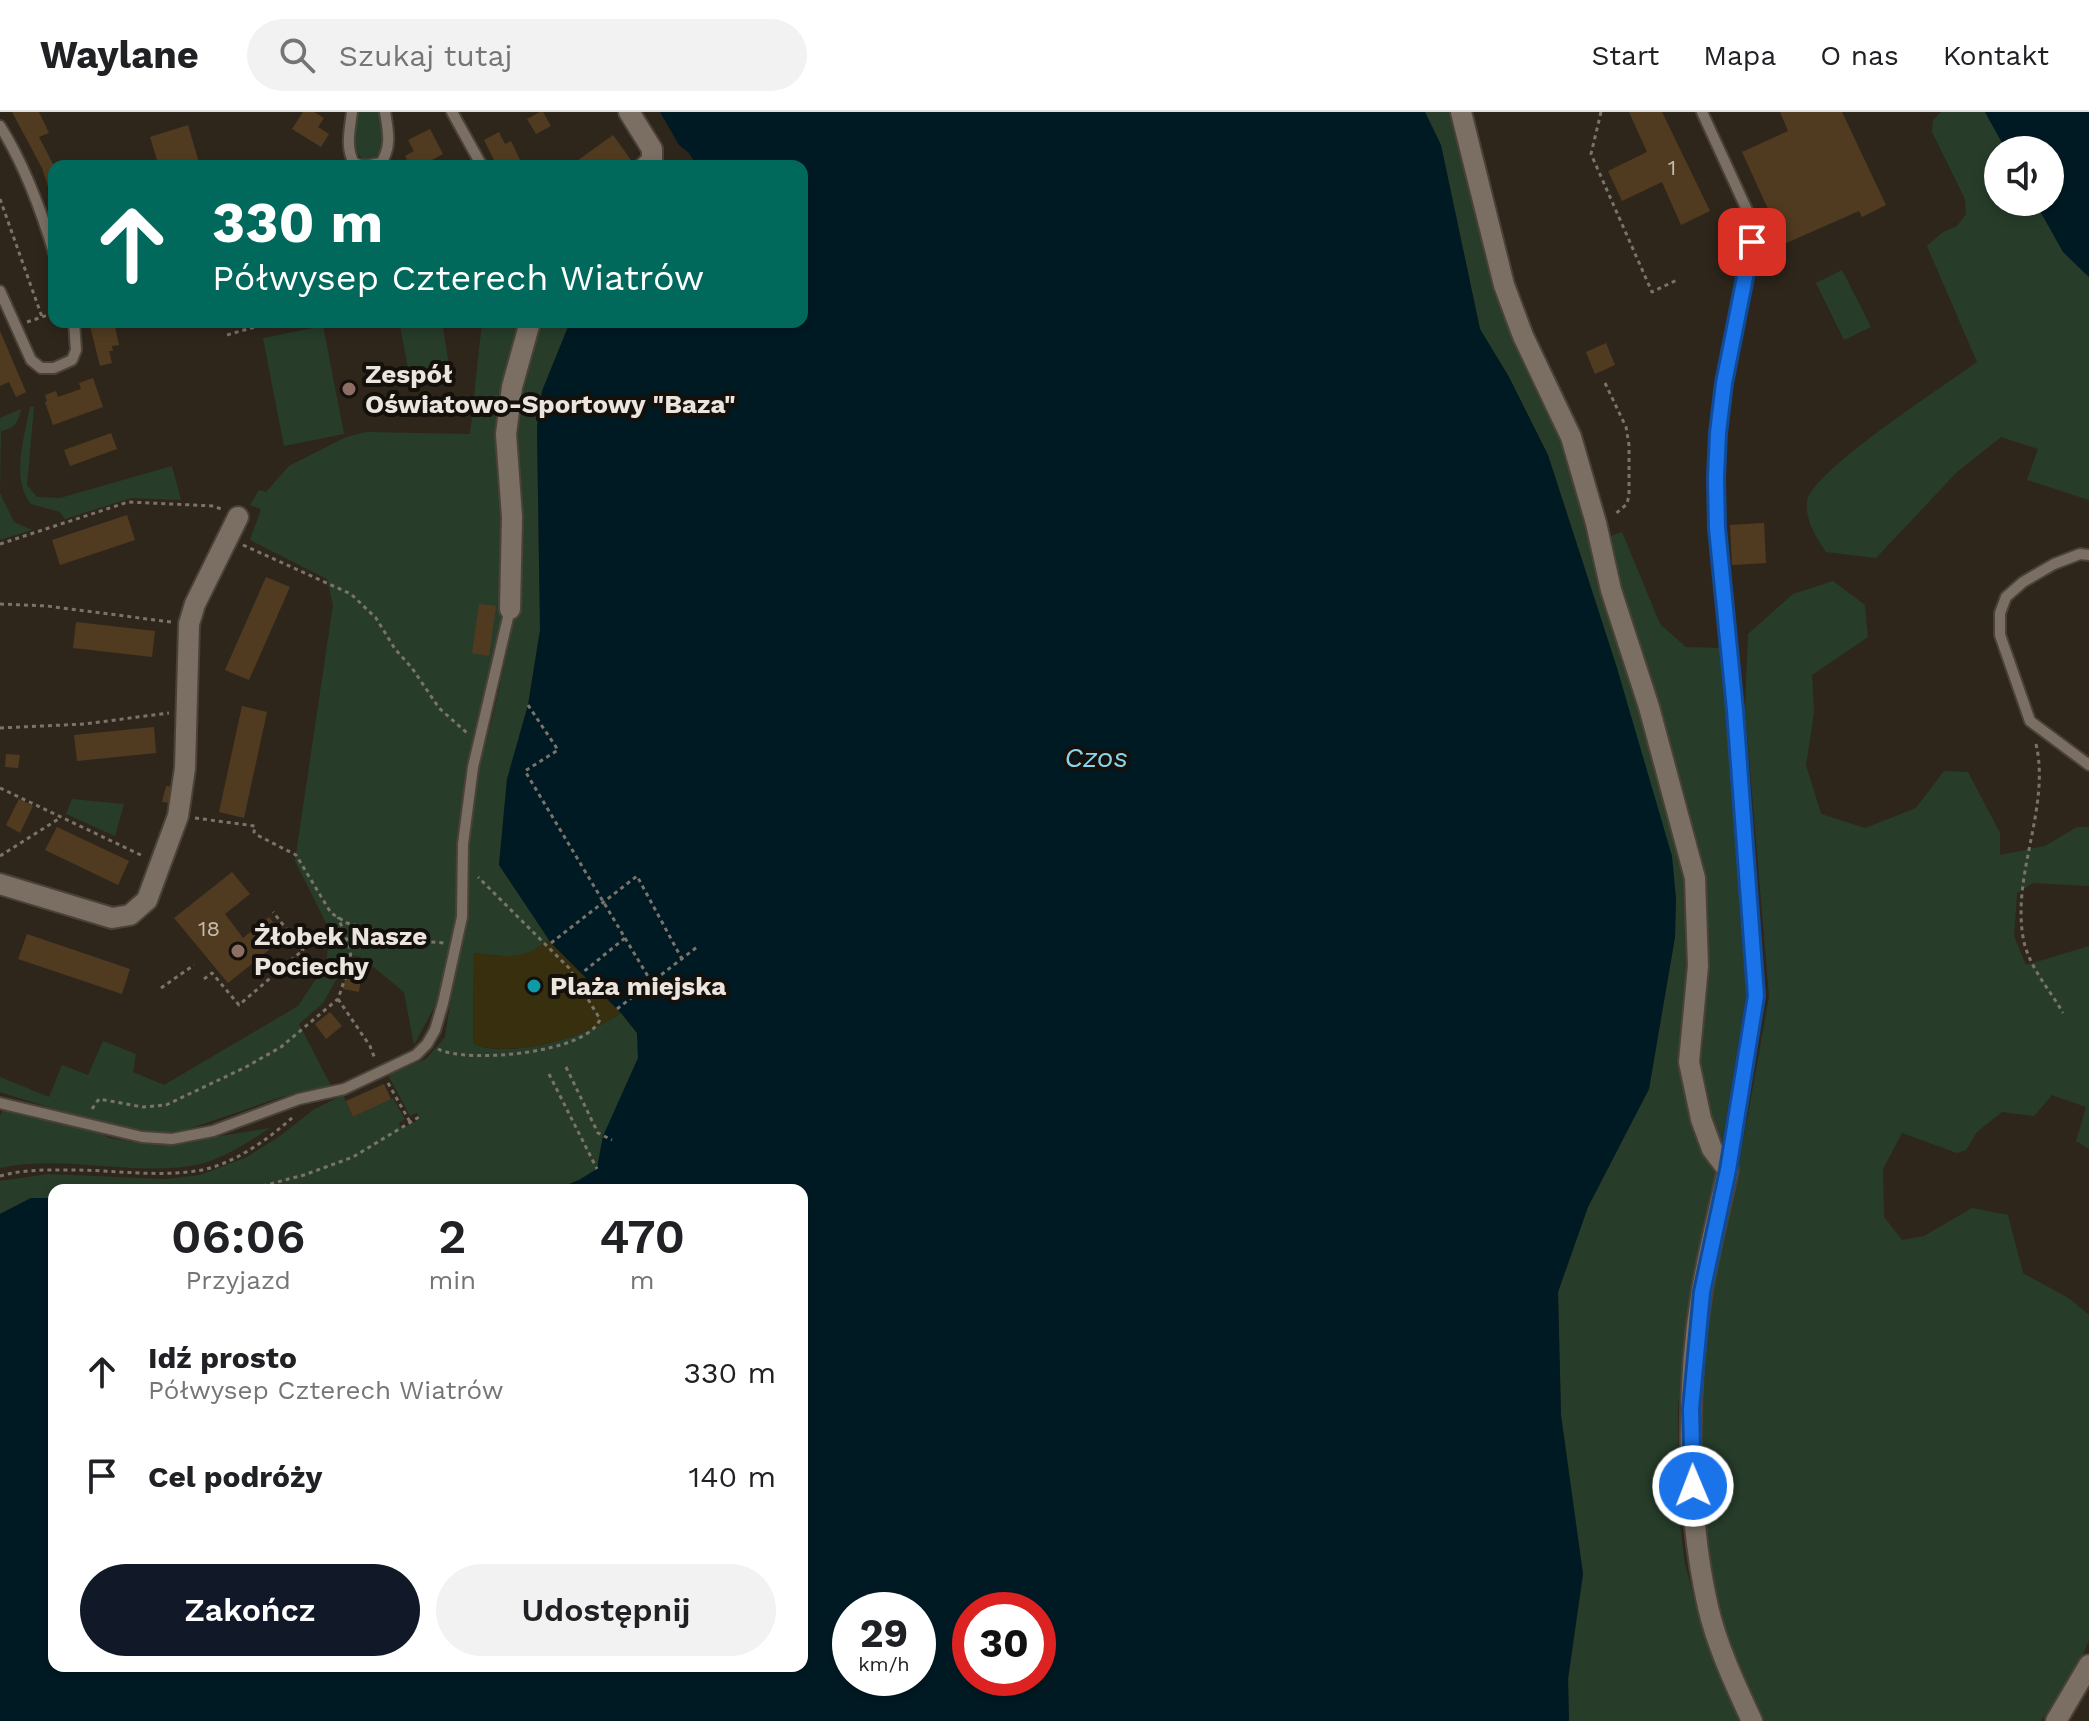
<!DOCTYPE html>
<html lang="pl">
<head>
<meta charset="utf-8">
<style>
	body { margin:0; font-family:"Work Sans",sans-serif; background:#f2f2f2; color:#202124; height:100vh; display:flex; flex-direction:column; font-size:30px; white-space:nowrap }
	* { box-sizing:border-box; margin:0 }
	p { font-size:26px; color:#757577 }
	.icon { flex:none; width:44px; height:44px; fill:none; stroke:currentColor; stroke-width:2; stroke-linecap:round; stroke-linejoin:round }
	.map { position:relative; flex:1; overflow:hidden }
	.panel { position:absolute; left:48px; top:1072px; width:760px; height:488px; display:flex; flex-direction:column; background:#fff; border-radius:16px; box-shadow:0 4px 12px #0003 }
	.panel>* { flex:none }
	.top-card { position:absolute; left:48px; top:48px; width:760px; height:168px; border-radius:16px; box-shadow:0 4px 12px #0003; background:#00695c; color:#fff; overflow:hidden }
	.fabs { position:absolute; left:1984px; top:24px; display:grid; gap:16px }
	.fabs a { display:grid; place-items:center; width:80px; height:80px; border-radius:50%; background:#fff; box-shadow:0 4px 12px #0003; font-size:40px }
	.speed { position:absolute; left:832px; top:1480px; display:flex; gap:16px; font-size:40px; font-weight:700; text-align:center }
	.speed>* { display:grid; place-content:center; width:104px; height:104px; border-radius:50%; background:#fff; box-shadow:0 4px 12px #0003; line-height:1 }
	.speed small { font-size:20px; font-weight:400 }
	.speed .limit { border:12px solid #d22; background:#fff; color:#111 }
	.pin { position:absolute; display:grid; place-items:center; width:68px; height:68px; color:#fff; margin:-34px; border-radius:16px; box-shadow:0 4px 12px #0006 }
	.me { position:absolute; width:88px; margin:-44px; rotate:359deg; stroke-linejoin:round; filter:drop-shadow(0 0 6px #0008) }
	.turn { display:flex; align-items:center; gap:28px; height:168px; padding:0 32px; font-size:36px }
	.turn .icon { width:104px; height:104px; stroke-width:2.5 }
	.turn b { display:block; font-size:56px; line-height:68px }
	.eta { display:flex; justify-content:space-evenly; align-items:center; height:136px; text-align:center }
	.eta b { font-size:48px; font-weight:600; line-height:56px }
	.button { display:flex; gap:16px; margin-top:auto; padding:16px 32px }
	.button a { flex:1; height:92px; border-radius:48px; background:#111827; color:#fff; font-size:32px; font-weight:600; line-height:92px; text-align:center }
	.button a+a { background:#f2f2f2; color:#202124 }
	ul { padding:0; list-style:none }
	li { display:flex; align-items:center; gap:24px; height:104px; padding:0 32px }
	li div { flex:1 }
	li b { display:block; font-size:30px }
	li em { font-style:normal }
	header { display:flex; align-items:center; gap:48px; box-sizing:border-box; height:112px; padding:0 40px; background:#fff; border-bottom:2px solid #e0e0e0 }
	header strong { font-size:38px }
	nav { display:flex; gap:44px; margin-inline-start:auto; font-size:28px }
	.search { width:560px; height:72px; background:#f2f2f2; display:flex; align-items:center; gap:20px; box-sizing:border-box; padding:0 28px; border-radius:44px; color:#757577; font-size:30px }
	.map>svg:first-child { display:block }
	.green { fill:#273d2a }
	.sand { fill:#372f0e }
	.water { fill:#001a24; fill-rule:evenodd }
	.building { fill:#513b20 }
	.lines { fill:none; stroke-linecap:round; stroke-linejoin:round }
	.service-casing { stroke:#4a4239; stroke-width:14 }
	.minor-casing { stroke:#4a4239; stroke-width:24 }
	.path { stroke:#7b736a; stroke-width:3; stroke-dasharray:4 4; stroke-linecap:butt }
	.service { stroke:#7a6f62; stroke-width:10 }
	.minor { stroke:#7a6f62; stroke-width:20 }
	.route-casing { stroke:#114b97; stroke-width:20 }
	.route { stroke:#1a73e8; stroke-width:14 }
	.education-dot { fill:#8d6e63; stroke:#14100b; stroke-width:3 }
	.culture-dot { fill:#0f9aa8; stroke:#14100b; stroke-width:3 }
	.labels { text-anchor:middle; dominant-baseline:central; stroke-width:8; stroke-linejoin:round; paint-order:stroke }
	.number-label { font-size:22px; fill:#c4baae }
	.poi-label { font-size:26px; font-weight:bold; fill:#ebe5de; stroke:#14100b; text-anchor:start }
	.water-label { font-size:28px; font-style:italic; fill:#8bd4ee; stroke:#14100b }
</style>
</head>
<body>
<header>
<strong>Waylane</strong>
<div class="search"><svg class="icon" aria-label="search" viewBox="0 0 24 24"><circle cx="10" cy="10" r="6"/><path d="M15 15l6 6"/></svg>Szukaj tutaj</div>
<nav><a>Start</a><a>Mapa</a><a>O nas</a><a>Kontakt</a></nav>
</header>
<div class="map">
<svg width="2089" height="1609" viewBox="0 0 2089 1609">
	<rect width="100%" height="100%" fill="#2f261b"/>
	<!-- green -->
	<path class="green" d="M356,0H379C381,16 387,32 377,45L363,47C348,36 354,16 356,0Z
		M1425,0H1454L1597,429L1622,420L1660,512L1686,535L1721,536L1746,882L1718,1055L1692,1177L1678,1296V1397L1685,1452L1697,1498L1713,1546L1739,1609H1569L1568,1567L1583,1462L1561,1303L1558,1180L1588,1095L1649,977L1675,825L1676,786L1617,556L1548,343L1509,265L1480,217L1441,33Z
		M1941,0H1985L2006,38H1998V90H2035L2063,140L2089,165V388L2027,368L2038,337L2001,325L1957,360L1876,446L1826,440C1816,425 1805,409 1807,389C1812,359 1947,272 1977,250L1927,134L1943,120L1957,114L1966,102L1965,87L1932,20L1933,8Z
		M1842,158L1871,215L1844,228L1816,171Z
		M421,210H442L451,266L411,272L400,214Z
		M482,210H525L513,243L507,468L501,510L493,561L470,655L460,713L456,749L458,796L453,826L437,890L414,933L404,880L361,845L350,843L323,891L299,912L331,974L281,985L174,1022L154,1023L99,1011L0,980V965L49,985L62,953L88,963L103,929L136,942L133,960L164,973L298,894L326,852L330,819L295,749L333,493L327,467L250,428L261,397L250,393L259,378L266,380L289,354L346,325L366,320L470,322Z
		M538,210H570L542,279L537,315L540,518L528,593L507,667L499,753L549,827C524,850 506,844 474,841L473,932C512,948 588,924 621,901L637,921L638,946L601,1033L597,1057L579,1068L555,1078H54V1086H31L0,1102V1069L48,1062L165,1067L200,1063L247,1045L280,1024L313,998L343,983L353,1005L393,986L405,1007L399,1011L401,1017L420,1007L417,1001L410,1004L388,963L426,947L445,925L469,772L467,744L469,715L480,652L494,600L513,512L519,462L513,349L522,265Z
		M323,214L344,322L284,334L263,226Z
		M30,295H34L27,373L37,385L60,386L172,354L181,388L131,386L65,407L60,400L31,392C10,366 25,324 30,295Z
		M21,297C18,311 15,316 1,319L0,381L14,410L32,418L0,428V306Z
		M1833,469L1865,493L1868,525L1812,563L1814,601L1806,653L1821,702L1865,716L1916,696L1944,659L1968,660L2000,721V743L2045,734L2077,715H2089V774L2033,771L2017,781L2014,824L2026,853L2089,834V1037L2076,1029L2086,995L2052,983L2034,1004L2002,1000L1977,1020L1966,1038L1957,1041L1902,1021L1883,1057L1884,1105L1902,1128L1924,1124L1972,1096L2008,1103L2023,1161L2070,1187L2089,1203V1528L2076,1559L2041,1609H1760L1743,1572L1717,1495L1700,1394V1297L1712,1182L1737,1063L1769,885L1745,597L1748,522L1793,482Z
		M72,687L124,692L115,724L66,702Z
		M4,995L95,1019L110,1026L140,1031H176L270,1016C250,1029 228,1044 204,1051C143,1067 64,1041 0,1056V1004Z"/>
	<!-- sand -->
	<path class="sand" d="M549,827L621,901C587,924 513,947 473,932L474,841C506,844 524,850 549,827Z"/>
	<!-- water -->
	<path class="water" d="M660,0H1425L1441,33L1480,217L1509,265L1548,343L1617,556L1672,744L1676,786L1675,825L1649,977L1588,1095L1558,1180L1561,1303L1583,1462L1568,1567L1569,1609H0V1102L31,1086H54V1554H802V1078H555L579,1068L597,1057L603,1024L638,946L637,921L621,901L551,831L499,753L507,667L528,593L540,518L537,315L542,279L570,210H802V54H697L689,41L679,33ZM850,1498H918V1566H850ZM970,1498H1038V1566H970Z
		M1985,0H2089V165L2063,140L2035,90H2050V38H2006Z"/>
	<!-- building -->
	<path class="building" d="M12,0H39L49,21L39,25L54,54V93L42,56Z
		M303,0H314L324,6L318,15L329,22L321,35L292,17Z
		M540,0H543L551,14L536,22L527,7Z
		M1629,0H1662L1710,99L1681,113L1662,70L1622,89L1608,59L1647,40Z
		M1780,0H1842L1886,93L1862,105L1859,99L1784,132L1742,40L1788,19Z
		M188,13L200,54H147L146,51L157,48L150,25Z
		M430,17L443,42L421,54L419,50L410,54L405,44L414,39L408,28Z
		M499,20L505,32L511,29L521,50L513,54H497L484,28Z
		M613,23L631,48L623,54H570Z
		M89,210H114L119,233L112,234L113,239H109L112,251L100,254Z
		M0,219L26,280L16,285L9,270L0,274Z
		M1606,231L1615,253L1595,262L1586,240Z
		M93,266L103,295L53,313L45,290L47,289L45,283L56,279L58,285L81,277L79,271Z
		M111,321L117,337L70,354L64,338Z
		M127,403L135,428L60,453L52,428Z
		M1764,411L1766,451L1732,453L1730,413Z
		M266,465L290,475L249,568L225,558Z
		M479,492L496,494L489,544L472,541Z
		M76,510L155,519L152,545L73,536Z
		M242,594L267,600L244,706L219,700Z
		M154,615L156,641L77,649L74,623Z
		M6,642L20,643L18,656L5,655Z
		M166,674L174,675L171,691L162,690Z
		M19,687L33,694L20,721L6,713Z
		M57,715L129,749L118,773L45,738Z
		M232,760L250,782L225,802L243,826L269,805L285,825L260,845L263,848L255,854L253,851L228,871L174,806Z
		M27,822L130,857L122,882L18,847Z
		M346,863L361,866L359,880L343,877Z
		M330,900L342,914L326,927L315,912Z
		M384,972L391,987L353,1005L346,989Z"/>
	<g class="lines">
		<defs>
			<path id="service" d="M352,0C350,17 345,35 354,51L364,54L381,51C392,34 388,19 385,0
				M452,0L482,54
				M1702,0L1752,109V130L1724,271L1718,321L1716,366L1717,416L1735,598L1756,884L1728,1056
				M0,14C24,52 41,98 54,141
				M0,179L31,248L41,256H54L72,248L76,238L74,210
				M2089,443L2080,442L2054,452L2023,470L2006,485L2000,501V523L2030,609L2089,653
				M0,991L142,1025L172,1027L213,1019L299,987L344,977L416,943L427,932L435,918L443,891L462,805L463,732L473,655L510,497"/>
			<path id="minor" d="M629,0L652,37V48L646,54
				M1461,0L1504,173L1523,224L1571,325L1596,411L1611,478L1649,595L1695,766L1698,854L1689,950L1701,1007L1712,1037L1728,1058C1719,1098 1709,1138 1702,1178C1686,1276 1686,1398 1708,1495C1717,1534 1735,1572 1752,1609
				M510,497L512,405L506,322L512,275L530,210
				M0,772L112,806L130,803L147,788L178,704L185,656L189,512L195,492L238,405
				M2056,1609L2089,1553"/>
		</defs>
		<!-- service casing -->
		<use href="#service" class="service-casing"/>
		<!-- minor casing -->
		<use href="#minor" class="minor-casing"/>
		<!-- path -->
		<path class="path" d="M1601,0L1591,42L1652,180L1677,168
			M0,87L42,205
			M27,210L54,201
			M227,223L272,210
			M1605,271L1626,315L1629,333V383L1627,392L1614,403
			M0,432L128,390L214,394L221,397
			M243,433L351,482L376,506L395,537L412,556L439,596L467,621
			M0,492L47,494L171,510
			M528,593L558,638L525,659L625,826L582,861
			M0,616L84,612L169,601
			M2036,632C2051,696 2010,765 2024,830C2030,856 2050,878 2063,901
			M0,676L143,744
			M195,706L255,714L254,720L257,723L296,743L331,801L347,811L410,828L444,831
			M0,744L60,706
			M625,826L652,871
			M551,831L637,764L682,847
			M204,867L212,861L239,893L303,838L273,800
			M161,876L194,853
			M338,887L370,934L375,947
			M617,897L697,835
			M438,937C467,952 589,941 600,907L569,856L478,765
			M566,955L598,1021L612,1028
			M549,962L597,1057
			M388,971L410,1010
			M92,997L99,987L143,995L166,993L244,956L281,935L338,887L351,849L350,836L338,805
			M0,1064C24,1057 48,1058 73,1058C113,1058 156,1065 196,1059C231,1054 266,1029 292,1006
			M247,1078L304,1063L353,1045L419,1005"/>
		<!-- service -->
		<use href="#service" class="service"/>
		<!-- minor -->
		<use href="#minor" class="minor"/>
	</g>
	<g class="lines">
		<defs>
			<path id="route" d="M1693,1374L1691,1297L1702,1180L1728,1058L1756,884L1735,598L1717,416L1716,366L1718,321L1724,271L1752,130"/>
		</defs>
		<!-- route casing -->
		<use href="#route" class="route-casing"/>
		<!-- route -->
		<use href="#route" class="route"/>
	</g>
	<!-- markers -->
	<g class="education-dot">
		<circle cx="349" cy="277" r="8"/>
		<circle cx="238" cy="839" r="8"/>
	</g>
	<circle class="culture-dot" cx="534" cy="874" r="8"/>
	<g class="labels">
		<!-- number labels -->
		<g class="number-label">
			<text x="1672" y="55">1</text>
			<text x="209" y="816">18</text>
		</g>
		<!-- poi labels -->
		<g class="poi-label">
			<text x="365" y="262">Zespół<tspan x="365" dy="30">Oświatowo-Sportowy "Baza"</tspan></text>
			<text x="254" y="824">Żłobek Nasze<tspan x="254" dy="30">Pociechy</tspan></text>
			<text x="550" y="874">Plaża miejska</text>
		</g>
		<!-- water labels -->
		<g class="water-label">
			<text x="1096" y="645">Czos</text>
		</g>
	</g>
</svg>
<div class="fabs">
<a><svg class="icon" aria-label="sound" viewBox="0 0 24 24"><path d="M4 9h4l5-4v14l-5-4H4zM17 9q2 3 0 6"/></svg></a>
</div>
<div class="speed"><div>29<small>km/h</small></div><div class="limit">30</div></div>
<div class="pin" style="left:1752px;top:130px;background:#d93025"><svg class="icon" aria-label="arrive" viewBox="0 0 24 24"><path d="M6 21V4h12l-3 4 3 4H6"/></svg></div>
<svg class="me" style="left:1693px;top:1374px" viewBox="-20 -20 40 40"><circle r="17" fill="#1a73e8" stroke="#fff" stroke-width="3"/><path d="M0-11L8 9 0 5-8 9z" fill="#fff"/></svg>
<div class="top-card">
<div class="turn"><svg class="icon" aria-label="ahead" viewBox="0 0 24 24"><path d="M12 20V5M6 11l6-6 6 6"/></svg><div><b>330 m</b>Półwysep Czterech Wiatrów</div></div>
</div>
<section class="panel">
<div class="eta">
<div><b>06:06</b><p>Przyjazd</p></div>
<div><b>2</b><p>min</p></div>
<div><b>470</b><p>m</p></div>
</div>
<ul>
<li><svg class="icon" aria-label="ahead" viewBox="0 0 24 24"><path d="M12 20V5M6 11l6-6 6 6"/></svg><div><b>Idź prosto</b><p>Półwysep Czterech Wiatrów</p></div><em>330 m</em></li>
<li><svg class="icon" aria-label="arrive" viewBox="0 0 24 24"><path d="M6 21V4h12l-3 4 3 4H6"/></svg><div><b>Cel podróży</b></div><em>140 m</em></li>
</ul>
<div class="button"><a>Zakończ</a><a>Udostępnij</a></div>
</section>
</div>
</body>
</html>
